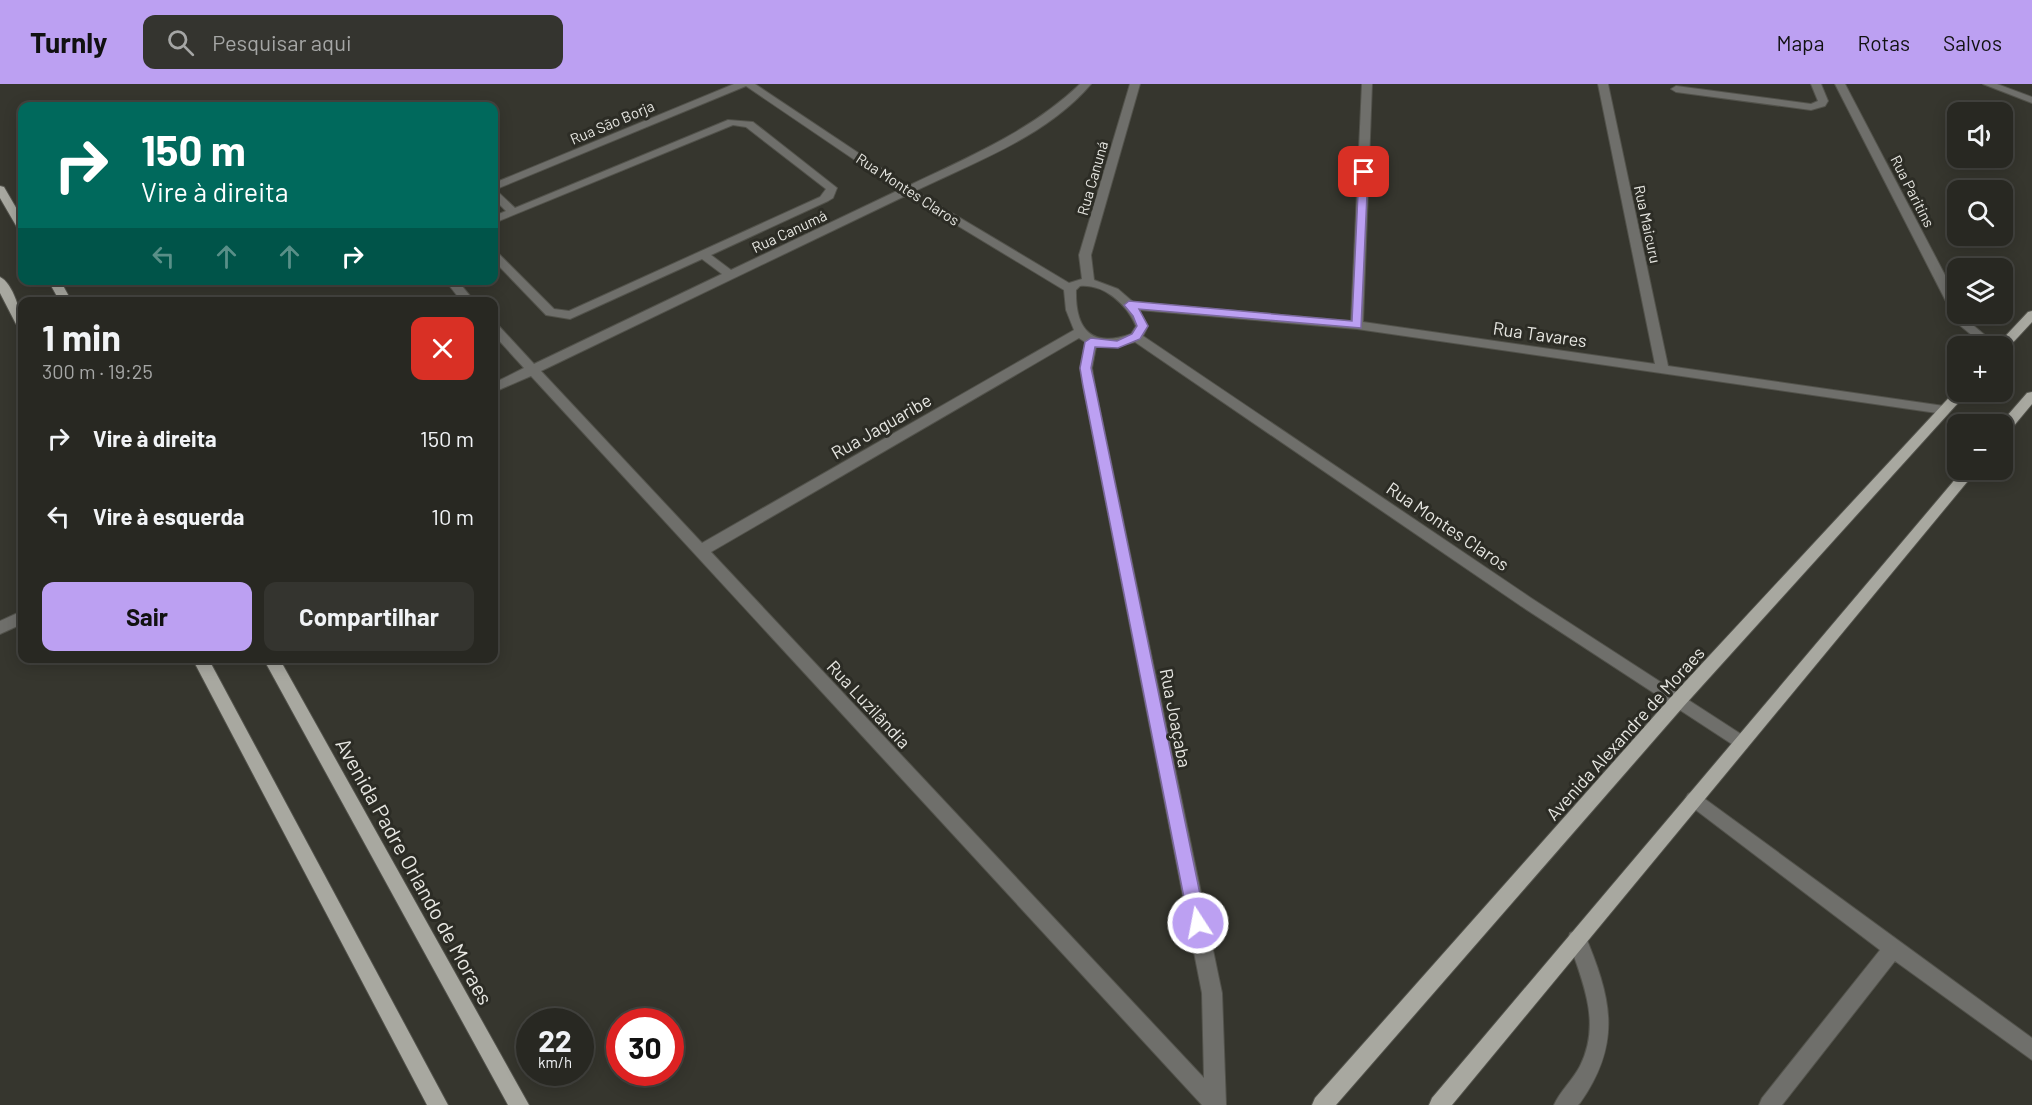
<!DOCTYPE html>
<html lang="pt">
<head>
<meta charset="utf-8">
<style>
	body { margin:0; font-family:Barlow,sans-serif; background:#34342f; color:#f1f3f6; height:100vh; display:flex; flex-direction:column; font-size:22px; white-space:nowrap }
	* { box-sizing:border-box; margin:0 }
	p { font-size:20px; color:#a5a6a5 }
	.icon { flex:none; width:33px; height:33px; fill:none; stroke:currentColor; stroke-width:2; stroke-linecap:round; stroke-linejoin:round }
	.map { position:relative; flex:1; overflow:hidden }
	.details { position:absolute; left:18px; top:213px; width:480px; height:366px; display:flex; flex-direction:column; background:#282822; border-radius:12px; box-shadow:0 3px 15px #0003,0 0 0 2px #444440 }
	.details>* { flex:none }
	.top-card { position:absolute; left:18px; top:18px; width:480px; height:183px; border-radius:12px; box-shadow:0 3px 15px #0003,0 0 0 2px #444440; background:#00695c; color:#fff; overflow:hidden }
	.controls { position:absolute; left:1947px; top:18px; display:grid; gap:12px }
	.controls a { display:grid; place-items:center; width:66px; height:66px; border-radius:12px; background:#282822; box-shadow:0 3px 15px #0003,0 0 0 2px #444440; font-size:30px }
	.speed { position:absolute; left:516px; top:924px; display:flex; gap:12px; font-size:30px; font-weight:700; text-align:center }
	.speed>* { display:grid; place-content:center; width:78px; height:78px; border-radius:50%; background:#282822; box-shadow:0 3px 15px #0003,0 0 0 2px #444440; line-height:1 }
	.speed small { font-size:15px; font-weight:400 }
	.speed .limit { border:9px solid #d22; background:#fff; color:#111 }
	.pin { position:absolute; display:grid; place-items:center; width:51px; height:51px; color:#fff; margin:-26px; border-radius:12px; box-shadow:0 3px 9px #0006 }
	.me { position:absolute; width:66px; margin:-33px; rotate:349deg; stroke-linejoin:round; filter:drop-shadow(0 0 4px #0008) }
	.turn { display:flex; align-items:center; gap:21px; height:126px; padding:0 24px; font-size:27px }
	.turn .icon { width:78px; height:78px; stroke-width:2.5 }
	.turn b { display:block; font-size:42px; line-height:51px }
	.lanes { display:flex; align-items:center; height:57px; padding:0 24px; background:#0003; justify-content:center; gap:30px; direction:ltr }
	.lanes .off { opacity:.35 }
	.round { display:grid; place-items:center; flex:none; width:63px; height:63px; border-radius:12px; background:#34342f }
	.overview { display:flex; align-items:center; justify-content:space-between; height:102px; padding:0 24px }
	h1 { font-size:36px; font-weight:700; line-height:45px }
	.action { display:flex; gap:12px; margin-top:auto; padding:12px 24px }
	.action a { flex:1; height:69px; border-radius:12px; background:#bca0f2; color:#111; font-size:24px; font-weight:700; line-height:69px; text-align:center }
	.action a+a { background:#34342f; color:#f1f3f6 }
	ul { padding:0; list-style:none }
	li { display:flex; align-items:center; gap:18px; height:78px; padding:0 24px }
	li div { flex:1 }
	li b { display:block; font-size:22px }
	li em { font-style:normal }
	header { display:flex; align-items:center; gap:36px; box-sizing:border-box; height:84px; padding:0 30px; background:#bca0f2; color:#111 }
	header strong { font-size:28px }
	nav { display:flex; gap:33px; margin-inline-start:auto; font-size:21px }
	.search { width:420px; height:54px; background:#34342f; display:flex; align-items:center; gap:15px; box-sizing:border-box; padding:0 21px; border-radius:12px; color:#a5a6a5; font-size:22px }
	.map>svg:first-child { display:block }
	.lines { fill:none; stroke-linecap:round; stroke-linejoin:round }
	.minor-casing { stroke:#52524b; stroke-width:2 }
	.major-casing { stroke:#52524b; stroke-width:2 }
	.minor { fill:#6f6f6b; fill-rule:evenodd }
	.major { fill:#a8a8a0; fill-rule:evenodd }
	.route { fill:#bca0f2; stroke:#7a689d; stroke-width:1.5 }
	.labels { text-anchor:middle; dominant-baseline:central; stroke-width:6; stroke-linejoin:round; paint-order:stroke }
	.far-street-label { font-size:15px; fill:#e7e7e2; stroke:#2c2c25 }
	.street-label { font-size:18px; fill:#e7e7e2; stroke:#2c2c25 }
	.near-street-label { font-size:21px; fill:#e7e7e2; stroke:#2c2c25 }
</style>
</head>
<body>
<header>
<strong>Turnly</strong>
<div class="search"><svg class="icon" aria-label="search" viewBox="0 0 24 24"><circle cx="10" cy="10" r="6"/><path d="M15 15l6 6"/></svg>Pesquisar aqui</div>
<nav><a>Mapa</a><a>Rotas</a><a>Salvos</a></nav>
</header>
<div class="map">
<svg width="2032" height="1021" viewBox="0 0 2032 1021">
	<rect width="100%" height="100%" fill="#36362e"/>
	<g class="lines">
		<defs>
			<path id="minor" d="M734,0H755L908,102C969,73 1031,47 1080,0H1091C1047,52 975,78 915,107L1069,199L1082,195L1079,171L1130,0H1140L1091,171L1094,196L1118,205L1133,218L1351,237L1362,0H1372L1363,238L1655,280L1598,0H1608L1668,282L1944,322L1951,326L1944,330L1357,245L1139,226L1148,242L1143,252L1531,514L1747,654L1749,659L1747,664L1741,666L1521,522L1135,258L1116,263H1096L1092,284L1095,302L1222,909L1226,1021H1202L531,292L494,308V299L524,284L494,251V240L498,241L534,280L722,190L702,175L570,235L546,231L494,177V168L498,169L554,225L569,227L820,113L826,105L746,43L733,41L494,139V132L506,127L494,115V107L498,108L515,124L728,36L753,38L837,104L833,114L828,117L711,171L731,186L899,106L746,2L494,106V99ZM907,111L1064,206L1066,226L1074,246L702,459L541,287ZM1080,202C1105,200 1127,221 1136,242L1131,250C1093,264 1075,247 1076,206ZM1079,254L1085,258L1080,284L1083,302L1202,909L1204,994L711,468Z
				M1811,0H1821L1828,17L1825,22L1811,26L1676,8L1671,5L1676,2L1811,20L1818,17Z
				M1835,0H1845L1958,216V230H1964L1968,237L1998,262H1985L1957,239Z
				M1983,0H1997L2032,13V19Z
				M445,196H457L475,218H462Z
				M22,527V540L0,550V537Z
				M1694,707L2032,954V976L1895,877L1782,1021H1759L1762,1014L1880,866L1688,720L1685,715L1688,710Z
				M1577,846L1584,849C1611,913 1623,958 1580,1019L1578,1021H1554C1560,1007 1573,996 1580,982C1602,938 1582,897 1568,855L1570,849Z"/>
			<path id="major" d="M0,102L4,103L22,134V146L18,145L0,114Z
				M0,193C13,199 22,230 22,244L16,240L0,209Z
				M48,196H60L72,218H60Z
				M2032,227V238L2006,266L2002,267V262H1996L2028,228Z
				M1957,305L1958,308H1968L1683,623L1336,1021H1312L1315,1014L1671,613Z
				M2032,308V320L2007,350L2002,351V340H2000L2027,309Z
				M1963,386H1977L1452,1021H1429L1432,1014Z
				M192,574H208L448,1021H427Z
				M263,574H279L529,1021H508Z"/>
		</defs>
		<!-- minor casing -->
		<use href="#minor" class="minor-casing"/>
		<!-- major casing -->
		<use href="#major" class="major-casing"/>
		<!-- minor -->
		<use href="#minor" class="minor"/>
		<!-- major -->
		<use href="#major" class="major"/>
	</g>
	<!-- route -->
	<path class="route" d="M1364,85L1368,88L1361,244L1139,225L1148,242L1140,255L1118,264L1095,263L1091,284L1095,302L1206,839L1204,845L1198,847L1192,845L1189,839L1083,302L1080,284L1085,258L1091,254L1117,257L1132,250L1137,242L1133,232L1124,221L1129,217L1352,237L1359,88Z"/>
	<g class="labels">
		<!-- far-street labels -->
		<g class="far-street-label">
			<text transform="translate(612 38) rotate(-23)">Rua São Borja</text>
			<text transform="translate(1092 94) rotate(-74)">Rua Canuná</text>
			<text transform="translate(908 105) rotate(33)">Rua Montes Claros</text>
			<text transform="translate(1913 107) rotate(63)">Rua Paritins</text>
			<text transform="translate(1648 140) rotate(78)">Rua Maicuru</text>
			<text transform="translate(789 147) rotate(-25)">Rua Canumá</text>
		</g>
		<!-- street labels -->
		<g class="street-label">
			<text transform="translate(1540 250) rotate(8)">Rua Tavares</text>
			<text transform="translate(881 342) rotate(-30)">Rua Jaguaribe</text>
			<text transform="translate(1448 442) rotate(34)">Rua Montes Claros</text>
			<text transform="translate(869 620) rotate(47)">Rua Luzilândia</text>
			<text transform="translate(1176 634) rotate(79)">Rua Joaçaba</text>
			<text transform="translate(1625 649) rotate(-48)">Avenida Alexandre de Moraes</text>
		</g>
		<!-- near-street labels -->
		<g class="near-street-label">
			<text transform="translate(415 787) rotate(61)">Avenida Padre Orlando de Moraes</text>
		</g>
	</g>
</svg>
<div class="controls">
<a><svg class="icon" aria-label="sound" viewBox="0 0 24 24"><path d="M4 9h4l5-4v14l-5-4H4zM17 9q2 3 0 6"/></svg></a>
<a><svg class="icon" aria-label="search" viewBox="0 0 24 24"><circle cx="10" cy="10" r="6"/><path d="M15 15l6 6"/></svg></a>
<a><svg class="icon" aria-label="layers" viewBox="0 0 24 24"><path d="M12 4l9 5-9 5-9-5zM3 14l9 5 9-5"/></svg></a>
<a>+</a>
<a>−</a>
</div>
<div class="speed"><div>22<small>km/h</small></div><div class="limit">30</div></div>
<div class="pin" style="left:1364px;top:88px;background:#d93025"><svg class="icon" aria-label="arrive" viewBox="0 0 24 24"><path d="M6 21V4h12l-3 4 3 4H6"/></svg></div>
<svg class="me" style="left:1198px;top:839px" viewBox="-20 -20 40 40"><circle r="17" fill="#bca0f2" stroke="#fff" stroke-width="3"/><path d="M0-11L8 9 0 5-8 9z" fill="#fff"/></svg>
<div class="top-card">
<div class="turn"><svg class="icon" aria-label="right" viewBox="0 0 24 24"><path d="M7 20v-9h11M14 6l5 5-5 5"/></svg><div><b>150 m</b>Vire à direita</div></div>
<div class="lanes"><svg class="icon off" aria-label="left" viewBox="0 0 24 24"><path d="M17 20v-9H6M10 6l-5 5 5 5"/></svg><svg class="icon off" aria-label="ahead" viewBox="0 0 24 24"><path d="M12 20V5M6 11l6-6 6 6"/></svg><svg class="icon off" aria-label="ahead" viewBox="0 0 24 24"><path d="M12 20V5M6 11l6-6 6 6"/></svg><svg class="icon" aria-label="right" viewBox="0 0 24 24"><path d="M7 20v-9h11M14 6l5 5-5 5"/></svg></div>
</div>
<section class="details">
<div class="overview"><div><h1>1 min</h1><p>300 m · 19:25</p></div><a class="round" style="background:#d93025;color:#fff"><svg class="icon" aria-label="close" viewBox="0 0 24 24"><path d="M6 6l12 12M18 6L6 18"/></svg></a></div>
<ul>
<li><svg class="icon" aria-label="right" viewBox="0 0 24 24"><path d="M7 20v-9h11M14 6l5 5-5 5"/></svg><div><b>Vire à direita</b></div><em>150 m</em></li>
<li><svg class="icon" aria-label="left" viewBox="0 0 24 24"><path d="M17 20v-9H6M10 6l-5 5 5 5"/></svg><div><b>Vire à esquerda</b></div><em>10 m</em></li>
</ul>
<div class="action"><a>Sair</a><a>Compartilhar</a></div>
</section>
</div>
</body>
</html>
